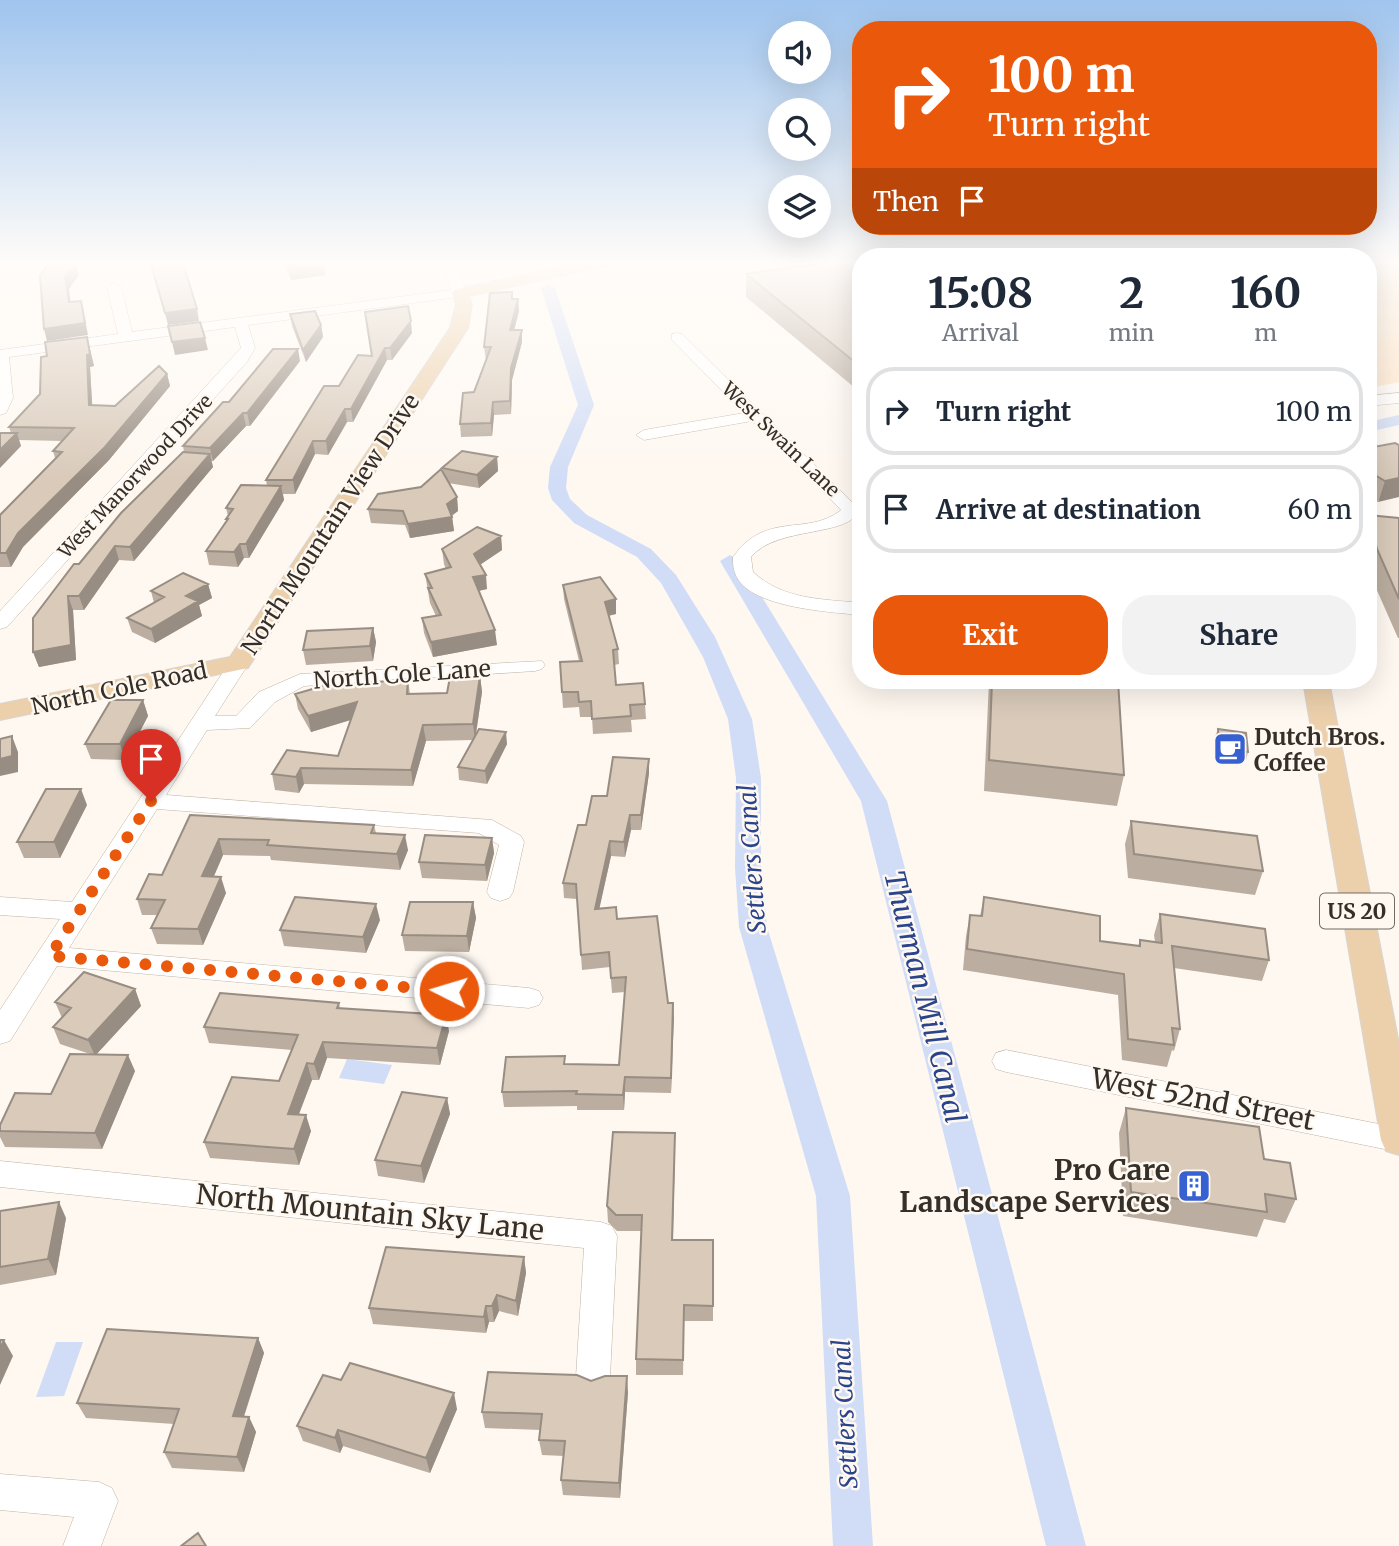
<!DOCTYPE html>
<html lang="en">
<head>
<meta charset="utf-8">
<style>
	body { margin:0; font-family:Merriweather,serif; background:#f2f2f3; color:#1f2937; height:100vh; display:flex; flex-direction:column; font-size:26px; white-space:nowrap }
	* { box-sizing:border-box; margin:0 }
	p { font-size:23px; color:#747a83 }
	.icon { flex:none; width:38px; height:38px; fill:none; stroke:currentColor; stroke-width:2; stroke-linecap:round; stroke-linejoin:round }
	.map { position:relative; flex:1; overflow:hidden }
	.panel { position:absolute; left:852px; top:248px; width:525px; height:441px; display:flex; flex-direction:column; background:#fff; border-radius:28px; box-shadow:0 7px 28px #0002 }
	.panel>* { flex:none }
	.banner { position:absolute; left:852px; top:21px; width:525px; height:214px; border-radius:28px; box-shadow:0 7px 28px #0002; background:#ea580c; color:#fff; overflow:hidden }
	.buttons { position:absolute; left:768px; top:21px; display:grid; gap:14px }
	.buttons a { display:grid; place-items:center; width:63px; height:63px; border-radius:50%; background:#fff; box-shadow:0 7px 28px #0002; font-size:35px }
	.pin { position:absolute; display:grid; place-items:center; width:60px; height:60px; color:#fff; margin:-72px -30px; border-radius:50% 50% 50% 0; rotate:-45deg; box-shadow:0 0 7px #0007 }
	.pin .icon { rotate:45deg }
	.me { position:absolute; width:77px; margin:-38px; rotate:275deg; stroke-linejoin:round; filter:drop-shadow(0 0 5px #0008) }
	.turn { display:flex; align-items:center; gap:24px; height:147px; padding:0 21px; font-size:32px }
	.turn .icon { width:91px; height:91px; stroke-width:2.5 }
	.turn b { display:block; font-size:49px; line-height:60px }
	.then { display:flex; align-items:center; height:66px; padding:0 21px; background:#0003; gap:14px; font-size:26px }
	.eta { display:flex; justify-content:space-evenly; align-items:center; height:119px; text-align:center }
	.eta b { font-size:42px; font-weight:700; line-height:49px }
	.action { display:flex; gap:14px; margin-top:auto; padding:14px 21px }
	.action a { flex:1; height:80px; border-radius:28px; background:#ea580c; color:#fff; font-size:28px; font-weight:700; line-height:80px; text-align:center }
	.action a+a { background:#f2f2f3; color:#1f2937 }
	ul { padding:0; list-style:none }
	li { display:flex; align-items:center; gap:21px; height:88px; margin:0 14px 10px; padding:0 7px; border:4px solid #e0e1e3; border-radius:28px }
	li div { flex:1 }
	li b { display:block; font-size:26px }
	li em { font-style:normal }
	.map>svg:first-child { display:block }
	.green { fill:#fee2c1 }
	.water { fill:#d1ddf6 }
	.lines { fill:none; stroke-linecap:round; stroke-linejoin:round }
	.canal { fill:#d1ddf6; fill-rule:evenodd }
	.minor-casing { stroke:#c0b2a2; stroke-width:1 }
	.major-casing { stroke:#d7d5d4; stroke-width:2 }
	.minor { fill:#fff; fill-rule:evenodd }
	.major { fill:#ecd0ac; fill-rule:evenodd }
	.wall { fill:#bbaea0 }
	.shaded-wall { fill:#988d82 }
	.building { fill:#d9caba; stroke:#988d82; stroke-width:2 }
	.route { stroke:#ea580c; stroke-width:12; stroke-dasharray:0 21.6 }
	.labels { text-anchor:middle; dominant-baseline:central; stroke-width:5; stroke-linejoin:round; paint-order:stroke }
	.far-street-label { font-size:19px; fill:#352f29; stroke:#fef8f1 }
	.shield { fill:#fef8f1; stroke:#716b65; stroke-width:2 }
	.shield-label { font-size:21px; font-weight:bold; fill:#352f29 }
	.street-label { font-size:23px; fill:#352f29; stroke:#fef8f1 }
	.poi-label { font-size:23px; font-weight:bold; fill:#352f29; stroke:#fef8f1; text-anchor:start }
	.water-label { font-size:24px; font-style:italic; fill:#29448b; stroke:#fef8f1 }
	.near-water-label { font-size:28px; font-style:italic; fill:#29448b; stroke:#fef8f1 }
	.near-street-label { font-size:28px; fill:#352f29; stroke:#fef8f1 }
	.near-poi-label { font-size:28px; font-weight:bold; fill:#352f29; stroke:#fef8f1; text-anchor:end }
</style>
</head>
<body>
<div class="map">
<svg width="1399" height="1546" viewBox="0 0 1399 1546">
	<rect width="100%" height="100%" fill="#fef8f1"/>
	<!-- green -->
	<path class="green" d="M1369,261H1399V382L1369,388Z"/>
	<!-- water -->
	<path class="water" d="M347,1059L392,1065L384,1084L339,1078Z
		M56,1342H83L64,1396L36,1397Z"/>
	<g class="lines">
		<!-- canal -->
		<path class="canal" d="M530,261H544L545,263L538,267Z
			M548,284L555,288L594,405L568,467L566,488L570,499L587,515L651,549L676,575L715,637L752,719L761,778V868L767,927L850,1196L873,1546H833L816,1196L739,927L735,868L736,778L728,719L703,657L661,583L637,557L574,523L552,500L548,488L550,467L578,405L541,288Z
			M1399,415V425L1368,432V422Z
			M730,555L740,561L887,801L1086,1546H1046L861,801L720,561Z"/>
		<defs>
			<path id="minor" d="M443,261H455L467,293L465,296L248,325L255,348L247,362L7,627L0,629V611L241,348L235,327L9,357L13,398L6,413L0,415V350L118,334L107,287L114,283L121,287L132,332L452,290Z
				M677,333L682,334L859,509C852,538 777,525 751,557L753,572C783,600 823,599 861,603V615C831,612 746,608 735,573C733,569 733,562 733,557C766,510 808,537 841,510L752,421L644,440L636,435L644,430L744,413L672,340V334Z
				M1399,393V403L1368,406V396Z
				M239,657L249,663L215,716H236L259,692L300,674L542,661L545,665L542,669L535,671L304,686L275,702L250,728L207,730L166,795L492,820L521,836L524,842L513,892L509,898L500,901L491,898L487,892L499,845L479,833L157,809L69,948L529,988L539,991L543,998L539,1005L529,1008L57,966L10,1041L0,1044V1010L60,919L0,915V897L72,902L229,663Z
				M1006,1050L1399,1128V1152L1006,1072L996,1069L992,1061L996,1053Z
				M0,1161L601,1222L612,1226L617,1236L610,1377L605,1389L593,1394L581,1389L576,1377L584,1248L0,1187Z
				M0,1474L99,1482L112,1488L118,1501L101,1546H63L74,1517L0,1510Z"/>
			<path id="major" d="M585,261H616L608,266L469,296L472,304L468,328L248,668L0,720V704L230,657L450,328L456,304L452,293L454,290Z
				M1303,681H1329L1399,1044V1155L1386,1151L1381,1140Z"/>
		</defs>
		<!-- minor casing -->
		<use href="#minor" class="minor-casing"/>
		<!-- major casing -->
		<use href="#major" class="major-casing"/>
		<!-- minor -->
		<use href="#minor" class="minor"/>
		<!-- major -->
		<use href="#major" class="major"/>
	</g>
	<!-- wall -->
	<path class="wall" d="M281,261H324L326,275L291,280Z
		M861,261V393L746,297V274Z
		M512,292L513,299H518L519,311L514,330H522V342L512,380L511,414L494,415L492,436L461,437L460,424L474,392L486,360L484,347Z
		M290,314L321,325L323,337L306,362L292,326Z
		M412,333L392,360H387L353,422H347L328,455L315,454L295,494H283L284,500L249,558H244L238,567L209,565L206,551L226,522V519L228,516L226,508L267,486L266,480L339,386L372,356Z
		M87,337L94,366L90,367L92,405L115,406L167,374L170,386L109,460L23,547L11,567H0V515L55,458L53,451L63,441L19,440L21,446L11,433L9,427L40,394L47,356Z
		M300,361L250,426H246L213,461H211L213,467L134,561L119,560L84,610H73L76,660L39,667L33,652L79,564L184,452L183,446L229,402Z
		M1399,445L1378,502L1368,496V448Z
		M497,457L498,471L479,488L448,483L457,497L458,511L452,516L454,531L410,538L405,525L371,523L368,509L421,487L443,472L442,468Z
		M1368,515L1399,518V638H1398L1368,570Z
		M501,536L502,550L480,565L487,589L478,591L497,645L433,657L424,633L422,618L436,616L430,603L425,574L446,569L444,564L442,549Z
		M208,584L212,598L199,605L202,616L155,643L132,632L127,618L154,603L151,591Z
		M563,585L616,599V614L609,616L618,649L619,664L614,665L616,685L645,704L646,719L631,720L632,732L593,734L592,717H580L579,707L563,708L560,662L579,661L564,599Z
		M373,628L376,642L373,661L306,665L303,650Z
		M480,676L482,692L476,734L507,744L487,784L459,780L458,767L473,740L426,741L413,786L304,784L299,793L275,790L272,774L338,756L351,720L311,732L298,709L295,694L334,686L408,679L410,694L447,693Z
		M989,681H1118L1124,775L1117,806L984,791Z
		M143,700L148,716L125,760L91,759L85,744Z
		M1218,729L1248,752L1246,760L1217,756L1215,737Z
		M649,759V773L641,830H631L625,857L611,856L599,908L617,919L668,1003H673L671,1093L625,1092L624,1110H577V1106L504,1107L502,1092L565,1056V1064L619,1065L625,992L612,993L610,967L582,970L577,899L564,898L563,883L586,825L607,796Z
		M87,805L60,858H24L17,842Z
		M190,815L374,825L376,833L408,850L400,870L271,860L270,856L223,855L214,876L226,893L203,945L157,944L151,928L157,915H142L137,899L162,875Z
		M1131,821L1263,871L1255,895L1128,878L1125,844Z
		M492,838L494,853L487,881L422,878L419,862Z
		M984,897L1100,941L1138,946L1140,940L1155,942L1154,935L1160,914L1269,960L1262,981L1174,968L1180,1029L1174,1051L1172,1050L1167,1067L1122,1060L1118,995L963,970L966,936L970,915L980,916Z
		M473,902L476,918L469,952L405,951L402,935Z
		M380,920L366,953L284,946L280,930Z
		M135,989L141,1006L96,1054L135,1071L102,1149L5,1147L0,1137V1125L51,1094L90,1054L60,1044L53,1027L62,1018L55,1002Z
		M339,1003L340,1008L449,1031L440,1065L327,1058L319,1080H312L298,1114L311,1131L299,1165L210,1158L204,1142L279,1081L292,1050L209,1043L204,1027Z
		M447,1098L450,1114L424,1183L378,1176L375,1160Z
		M1126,1108L1296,1199L1285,1223L1264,1219L1257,1237L1123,1216L1119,1133Z
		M675,1149L673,1240H713V1321H684L683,1375H636V1359L642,1231H617L608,1222L607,1206Z
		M0,1211L66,1218L56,1275L0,1285Z
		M524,1257L526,1273L518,1316L499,1311L494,1322H489L486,1333L373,1324L369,1308Z
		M258,1338L264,1353L244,1417H249L256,1432L244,1472L172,1468L164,1452L174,1424L86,1418L77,1403Z
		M341,1380L457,1409L430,1473L343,1446L340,1453L303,1441L297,1426Z
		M591,1381L628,1392L620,1498L563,1495L561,1480L564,1456L542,1455L539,1440L541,1430L485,1428L482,1412Z"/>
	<!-- shaded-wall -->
	<path class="shaded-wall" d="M303,261H324L326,275L291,280L288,263Z
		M76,264L79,275L69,289L72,314L69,302L65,277Z
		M518,299L519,311L511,342L510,330Z
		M81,301L88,335L47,341L44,329Z
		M197,309L199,321L168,325L165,313Z
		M411,321L412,333L392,360L390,348Z
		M321,325L323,337L306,362L303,350Z
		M522,330V342L512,380L511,414L510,401L511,368Z
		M87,337L94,366L90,367L93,418L89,405L87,355Z
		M205,338L208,350L175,355L172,342Z
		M385,348L387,360L353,422L351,409Z
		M298,349L300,361L250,426L247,413Z
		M167,374L170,386L109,460L23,547L11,567L6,553L18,533Z
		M493,402L494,415L492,436L491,423Z
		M345,409L347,422L328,455L326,441Z
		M243,413L246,426L213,461L210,448Z
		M17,433L21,446L0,468V450Z
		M313,441L315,454L295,494L293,480Z
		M210,454L213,467L134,561L130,547Z
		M497,457L498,471L479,488L477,475Z
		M1399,478V497L1378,502L1385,481Z
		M281,486L284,500L249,558L246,544Z
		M457,497L458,511L449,517H452L454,531L410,538L408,524L447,504Z
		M501,536L502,550L475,568L474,554Z
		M240,544L244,558L238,567L234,552Z
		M115,546L119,560L84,610L79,596Z
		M486,575L487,589L474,592L473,577Z
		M208,584L212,598L199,605L202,616L155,643L151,629L186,596Z
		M68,596L73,610L76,660L39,667L33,652Z
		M616,599V614L605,616V602Z
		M373,628L376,642L373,661L370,646Z
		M495,630L497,645L433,657L431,642Z
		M480,676L482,692L475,740L473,724Z
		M143,700L148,716L125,760L120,744Z
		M357,702L360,717L311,732L308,716Z
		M423,725L426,741L413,786L411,770Z
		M506,732L507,744L487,784L485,771Z
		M12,736L18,752V772L0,776V759Z
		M649,759V773L641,830V815Z
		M301,768L304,784L299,793L296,777Z
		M81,789L87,805L60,858L54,842Z
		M630,815L631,830L625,857L624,842Z
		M405,835L408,850L400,870L397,854Z
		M492,838L494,853L487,881L485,865Z
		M219,839L223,855L207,892L202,876Z
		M610,841L611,856L596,924L595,909Z
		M221,877L226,893L203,945L198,929Z
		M473,902L476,918L469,952L467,936Z
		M376,904L380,920L366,953L363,937Z
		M135,989L141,1006L95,1056L88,1040Z
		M673,1003L674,1018L671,1093V1078Z
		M446,1015L449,1031L440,1065L437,1048Z
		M323,1042L327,1058L319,1080L314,1064Z
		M128,1055L135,1071L102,1149L95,1133Z
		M307,1063L312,1080L293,1130L288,1114Z
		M625,1077V1092L624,1110L623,1095Z
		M447,1098L450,1114L424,1183L421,1166Z
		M306,1115L311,1131L299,1165L294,1149Z
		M675,1133V1149L672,1256V1240Z
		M59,1202L66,1218L56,1275L48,1259Z
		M524,1257L526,1273L518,1316L516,1301Z
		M497,1295L499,1311L494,1322L492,1306Z
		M486,1306L489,1322L486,1333L484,1317Z
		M258,1338L264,1353L239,1431L233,1416Z
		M4,1340L13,1356L0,1385V1349Z
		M627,1376L628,1392L620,1498L619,1483Z
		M454,1393L457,1409L430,1473L426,1458Z
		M249,1417L256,1432L244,1472L237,1457Z
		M338,1430L343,1446L340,1453L335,1438Z"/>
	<!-- building -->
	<path class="building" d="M150,261H180L183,263L197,309L165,313Z
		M287,261H303L288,263Z
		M831,261H861V367L746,274Z
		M49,264H76L65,277L69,302L81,301L85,323L44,329L40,275Z
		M512,292V299H518L510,330H522L511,368L510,401L493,402L491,423L460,424L463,393L474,392L491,347H484L490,293Z
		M408,306L411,321L390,348H385L351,409H345L326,441H313L293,480H266L324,386H339L358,355L372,356L365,312Z
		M315,311L321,325L303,350L290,314Z
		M200,322L205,338L172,342L168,326Z
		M87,337L90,354L87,355L89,405L115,406L159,366L167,374L105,447L18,533L6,553H0V515L62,452L53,451L74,428L9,427L40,394L41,357L47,356L45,342Z
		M273,349H298L247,413H243L210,448L183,446L223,402H229Z
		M0,433H17L0,450Z
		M1395,443L1399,445V478L1385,481L1368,471V448Z
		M462,451L497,457L477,475L442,468Z
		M183,452L210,454L130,547L115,546L79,596H68L71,645L33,652V618L74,564H79L121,513Z
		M441,469L457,497L447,504L452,517L408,524L403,511L368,509L378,494L421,487Z
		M241,485L281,486L246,544H240L234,552L206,551L228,519H226L233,509L226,508Z
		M1368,515L1399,518V599L1377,549Z
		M477,527L501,536L474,554L486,575L473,577L495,630L431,642L422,618L441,615L428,588H432L425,574L451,567L442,549Z
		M183,573L208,584L186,596L198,601L151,629L127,618L164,597L151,591Z
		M600,577L616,599L605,602L618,649L613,650L616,685L643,683L645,704L630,705L631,716L592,719L591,701L579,702L578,692H562L560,662L582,661L563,585Z
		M373,628L370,646L303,650L307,631Z
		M480,676L473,724L423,725L411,770L301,768L296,777L272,774L287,750L338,756L357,702L308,716L295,694L333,683L334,686L408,679L407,694L447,693L450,677Z
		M992,681H1118L1124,775L989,760Z
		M111,700H143L120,744H85Z
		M479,729L506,732L485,771L458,767Z
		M1218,729L1246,733L1248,752L1219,749Z
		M12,736V756L0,759V739Z
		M613,757L649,759L641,815H630L624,842L610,841L595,909L616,907L617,919L657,916L668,1003H673L671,1078L625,1077L623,1095L576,1094L577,1091L502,1092L506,1057L565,1056L564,1064L619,1065L626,977L611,978L609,952L581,955L576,884L563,883L578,825H586L592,796H607Z
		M46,789H81L54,842H17Z
		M190,815L374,825L371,833L405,835L397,854L267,845L269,840L219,839L202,876L221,877L198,929L151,928L165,900L137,899L149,874L162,875Z
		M1131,821L1257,836L1263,871L1134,854Z
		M425,835L492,838L485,865L419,862Z
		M295,897L376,904L363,937L280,930Z
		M984,897L1100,916V941L1140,946V940L1162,943L1160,914L1265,929L1269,960L1172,946L1180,1029L1172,1028L1174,1045L1128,1039L1124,974L967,949L970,915L982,916Z
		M410,902H473L467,936L402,935Z
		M84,972L135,989L88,1040L53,1027L71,1008L55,1002Z
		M220,993L339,1003L337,1008L446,1015L437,1048L323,1042L314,1064L307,1063L288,1114L306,1115L294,1149L204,1142L232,1077L279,1081L298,1035L204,1027Z
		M70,1054L128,1055L95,1133L0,1131V1125L15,1093L51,1094Z
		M402,1092L447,1098L421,1166L375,1160Z
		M1126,1108L1259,1127L1264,1159L1290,1163L1296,1199L1265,1194L1267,1212L1131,1192Z
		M613,1132L675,1133L672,1240H713V1306L684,1305L683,1360L636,1359L642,1215H616L607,1206Z
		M59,1202L48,1259L0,1267V1211Z
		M386,1247L524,1257L516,1301L497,1295L492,1306H486L484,1317L369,1308Z
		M107,1329L258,1338L233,1416L249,1417L237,1457L164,1452L179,1409L77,1403Z
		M0,1340H4L0,1349Z
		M350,1363L454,1393L426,1458L338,1430L335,1438L297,1426L323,1375L341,1380Z
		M488,1372L577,1375L591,1381L605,1376H627L619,1483L561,1480L565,1441L539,1440L542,1414L482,1412Z
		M198,1533L206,1546H181Z"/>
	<!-- sky -->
	<linearGradient id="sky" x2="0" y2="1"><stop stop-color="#9fc4ee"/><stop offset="0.55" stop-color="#fffcf9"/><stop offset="1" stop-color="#fffcf9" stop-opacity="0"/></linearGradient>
	<rect width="1399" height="478" fill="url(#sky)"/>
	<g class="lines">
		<!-- route -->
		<path class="route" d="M151,801L50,956L449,991"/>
	</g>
	<!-- icons -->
	<defs>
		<symbol id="cafe-square" viewBox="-11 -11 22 22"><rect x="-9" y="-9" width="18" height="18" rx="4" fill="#3761d1" stroke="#fef8f1"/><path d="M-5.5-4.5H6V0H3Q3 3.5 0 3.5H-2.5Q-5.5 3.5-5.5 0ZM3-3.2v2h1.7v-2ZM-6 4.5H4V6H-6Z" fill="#fff"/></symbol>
		<symbol id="building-square" viewBox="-11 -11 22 22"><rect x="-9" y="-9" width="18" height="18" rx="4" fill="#3761d1" stroke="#fef8f1"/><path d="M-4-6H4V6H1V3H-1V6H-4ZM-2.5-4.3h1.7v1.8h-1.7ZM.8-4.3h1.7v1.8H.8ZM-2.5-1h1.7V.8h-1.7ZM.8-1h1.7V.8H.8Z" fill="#fff"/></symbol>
	</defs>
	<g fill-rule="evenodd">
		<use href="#cafe-square" x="1211" y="730" width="38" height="38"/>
		<use href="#building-square" x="1175" y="1167" width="38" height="38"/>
	</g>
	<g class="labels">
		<!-- far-street labels -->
		<g class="far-street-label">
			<text transform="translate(781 439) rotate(44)">West Swain Lane</text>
			<text transform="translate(135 476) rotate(-47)">West Manorwood Drive</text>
		</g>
		<!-- shield labels -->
		<rect class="shield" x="1320" y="893.5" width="74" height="35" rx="5"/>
		<g class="shield-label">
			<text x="1357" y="911">US 20</text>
		</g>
		<!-- street labels -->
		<g class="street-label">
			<text transform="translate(330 524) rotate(-57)">North Mountain View Drive</text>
			<text transform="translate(402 674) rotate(-4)">North Cole Lane</text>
			<text transform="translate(119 688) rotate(-12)">North Cole Road</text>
		</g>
		<!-- poi labels -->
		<g class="poi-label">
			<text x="1254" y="736">Dutch Bros.<tspan x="1254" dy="26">Coffee</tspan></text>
		</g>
		<!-- water labels -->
		<g class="water-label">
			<text transform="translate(752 859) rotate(-94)">Settlers Canal</text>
			<text transform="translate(845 1414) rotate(-93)">Settlers Canal</text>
		</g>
		<!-- near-water labels -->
		<g class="near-water-label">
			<text transform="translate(925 997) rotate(76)">Thurman Mill Canal</text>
		</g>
		<!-- near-street labels -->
		<g class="near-street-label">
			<text transform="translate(1203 1099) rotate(11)">West 52nd Street</text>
			<text transform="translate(370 1212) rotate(6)">North Mountain Sky Lane</text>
		</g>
		<!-- near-poi labels -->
		<g class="near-poi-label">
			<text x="1170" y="1170">Pro Care<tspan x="1170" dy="32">Landscape Services</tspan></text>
		</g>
	</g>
</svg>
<div class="buttons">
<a><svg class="icon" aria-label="sound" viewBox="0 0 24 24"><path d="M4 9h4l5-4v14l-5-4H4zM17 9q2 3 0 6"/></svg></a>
<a><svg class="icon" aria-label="search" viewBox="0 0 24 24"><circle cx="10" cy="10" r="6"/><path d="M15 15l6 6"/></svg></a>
<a><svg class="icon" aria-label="layers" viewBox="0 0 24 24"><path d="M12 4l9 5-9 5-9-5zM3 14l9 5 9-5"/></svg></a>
</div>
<div class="pin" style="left:151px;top:801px;background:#d93025"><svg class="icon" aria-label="arrive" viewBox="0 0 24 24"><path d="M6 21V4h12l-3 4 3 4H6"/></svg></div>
<svg class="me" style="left:449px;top:991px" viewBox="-20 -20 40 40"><circle r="17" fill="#ea580c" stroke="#fff" stroke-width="3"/><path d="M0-11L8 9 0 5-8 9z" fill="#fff"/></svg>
<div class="banner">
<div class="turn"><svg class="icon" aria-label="right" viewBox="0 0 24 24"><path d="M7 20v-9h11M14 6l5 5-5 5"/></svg><div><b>100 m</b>Turn right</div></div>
<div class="then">Then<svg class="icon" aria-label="arrive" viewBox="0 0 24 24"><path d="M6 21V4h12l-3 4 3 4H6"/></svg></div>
</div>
<section class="panel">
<div class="eta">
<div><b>15:08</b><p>Arrival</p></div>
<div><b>2</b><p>min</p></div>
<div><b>160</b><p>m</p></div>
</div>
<ul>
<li><svg class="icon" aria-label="right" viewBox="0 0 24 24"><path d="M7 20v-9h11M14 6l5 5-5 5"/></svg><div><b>Turn right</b></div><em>100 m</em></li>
<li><svg class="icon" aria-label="arrive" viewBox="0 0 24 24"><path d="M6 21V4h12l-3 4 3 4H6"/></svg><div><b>Arrive at destination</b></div><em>60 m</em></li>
</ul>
<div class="action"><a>Exit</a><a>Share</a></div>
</section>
</div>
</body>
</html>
